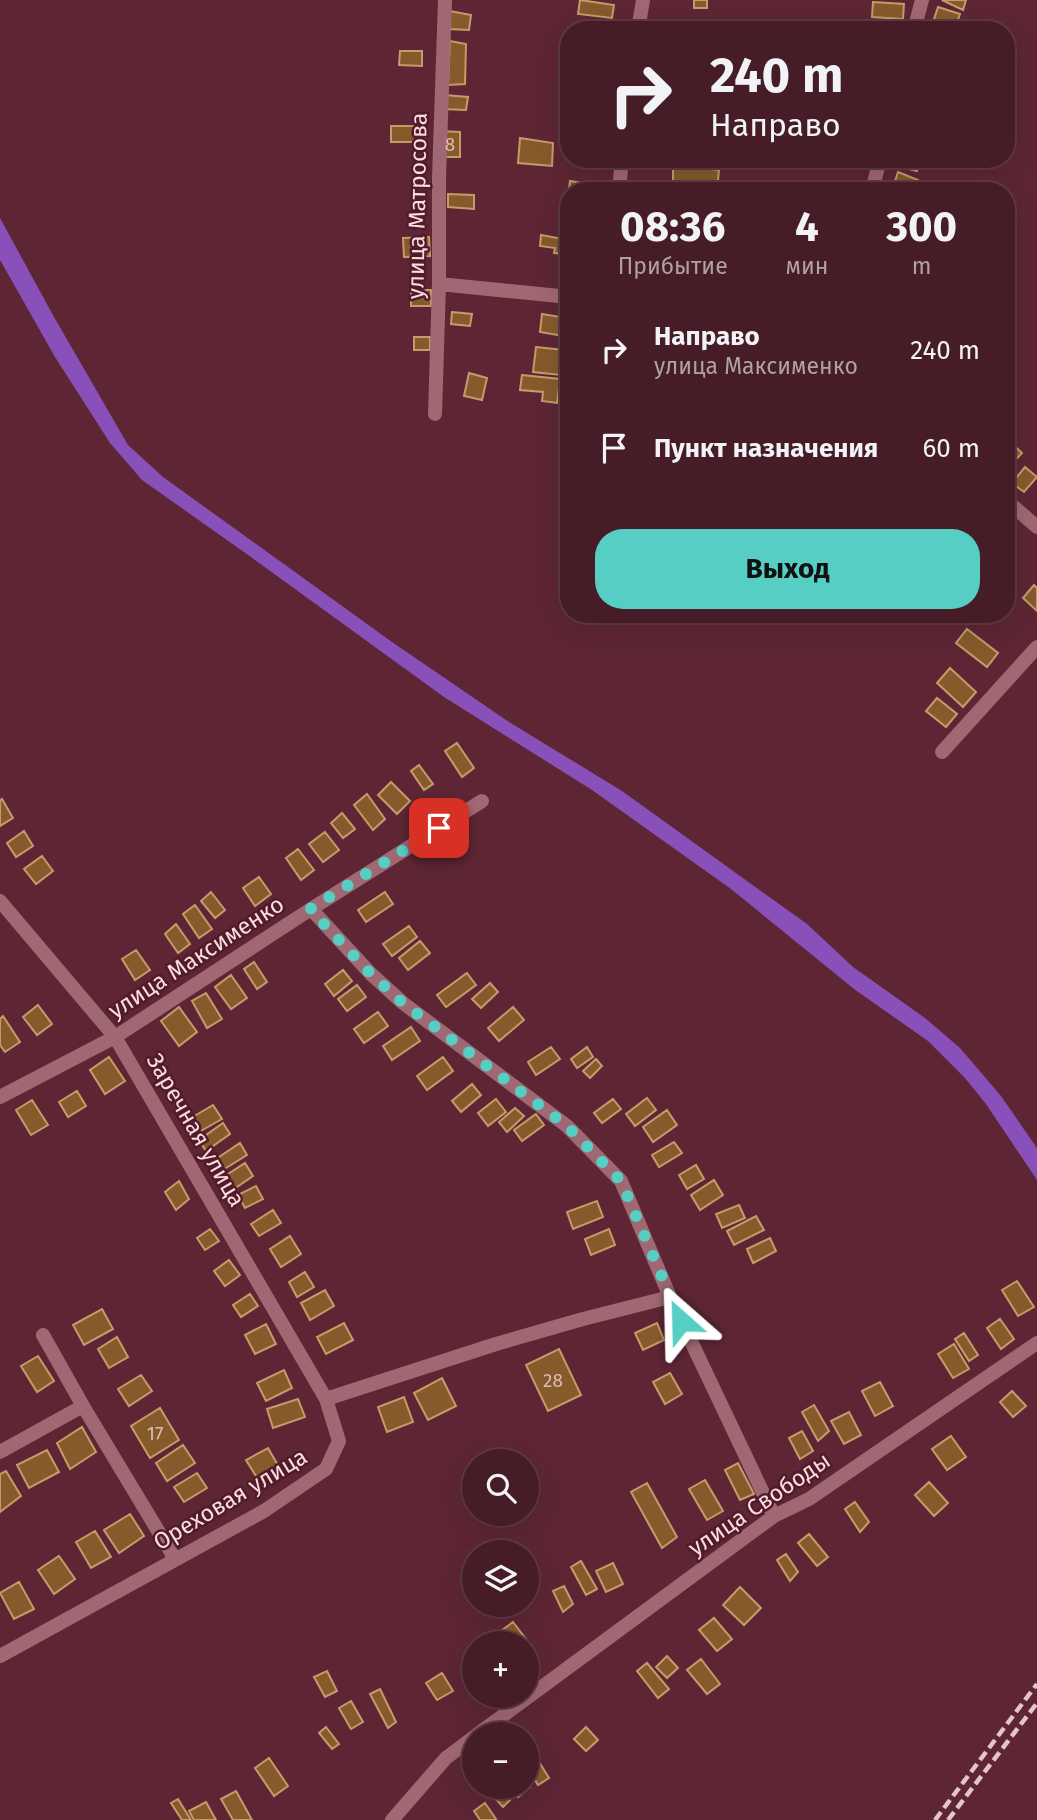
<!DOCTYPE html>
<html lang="ru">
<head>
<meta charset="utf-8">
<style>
	body { margin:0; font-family:"Fira Sans",sans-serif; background:#502933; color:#f1f3f6; height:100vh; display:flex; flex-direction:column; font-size:26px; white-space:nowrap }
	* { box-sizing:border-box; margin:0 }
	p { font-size:23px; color:#b0a1a7 }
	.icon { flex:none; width:38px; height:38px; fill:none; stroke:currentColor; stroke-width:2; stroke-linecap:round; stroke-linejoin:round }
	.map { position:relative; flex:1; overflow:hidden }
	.panel { position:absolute; left:560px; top:182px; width:455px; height:441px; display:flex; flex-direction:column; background:#461c27; border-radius:28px; box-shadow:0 7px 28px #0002,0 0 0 2px #5e3a44 }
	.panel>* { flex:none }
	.hud { position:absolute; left:560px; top:21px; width:455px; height:147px; border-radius:28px; box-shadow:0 7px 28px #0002,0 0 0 2px #5e3a44; background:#461c27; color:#f1f3f6; overflow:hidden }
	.fabs { position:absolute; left:462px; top:1449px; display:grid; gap:14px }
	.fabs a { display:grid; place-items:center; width:77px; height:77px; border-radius:50%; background:#461c27; box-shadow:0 7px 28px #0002,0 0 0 2px #5e3a44; font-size:35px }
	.pin { position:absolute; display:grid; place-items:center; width:60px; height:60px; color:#fff; margin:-30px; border-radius:14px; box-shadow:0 4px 10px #0006 }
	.me { position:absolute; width:77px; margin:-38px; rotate:335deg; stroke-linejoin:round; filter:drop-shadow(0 0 5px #0008) }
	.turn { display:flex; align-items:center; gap:24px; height:147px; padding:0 35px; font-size:32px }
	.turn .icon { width:91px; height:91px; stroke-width:2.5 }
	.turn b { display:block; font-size:49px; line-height:60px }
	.eta { display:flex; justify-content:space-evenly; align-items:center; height:119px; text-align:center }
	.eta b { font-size:42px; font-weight:700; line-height:49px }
	.action { display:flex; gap:14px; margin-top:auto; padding:14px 35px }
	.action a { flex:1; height:80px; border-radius:28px; background:#56cec3; color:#111; font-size:28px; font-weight:700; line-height:80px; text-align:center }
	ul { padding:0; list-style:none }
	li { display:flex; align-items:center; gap:21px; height:98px; padding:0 35px }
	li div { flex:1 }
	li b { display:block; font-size:26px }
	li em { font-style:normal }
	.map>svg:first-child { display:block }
	.water { fill:#8950b9 }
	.building { fill:#855b2c; stroke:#c89a6b; stroke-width:2 }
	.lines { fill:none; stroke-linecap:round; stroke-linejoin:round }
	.street { stroke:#a06873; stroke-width:14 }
	.rail { stroke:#e5c4ca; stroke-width:4.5; stroke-dasharray:10 5; stroke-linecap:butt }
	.route { stroke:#56cec3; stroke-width:12; stroke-dasharray:0 21.6 }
	.labels { text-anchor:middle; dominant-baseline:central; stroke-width:5; stroke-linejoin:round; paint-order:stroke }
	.number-label { font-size:19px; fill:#ddbcb4 }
	.street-label { font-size:23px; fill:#fadde1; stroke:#521b2a }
</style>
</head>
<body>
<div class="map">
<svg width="1037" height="1820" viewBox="0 0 1037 1820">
	<rect width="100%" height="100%" fill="#5e2634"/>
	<!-- water -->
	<path class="water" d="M0,218L54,317L128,445L163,477L392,642L509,722L622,791L729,868L807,924L853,967L925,1018L960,1048L1001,1096L1037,1148V1180L986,1104L965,1078L928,1041L854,989L731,889L592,790L444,697L251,557L142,480L110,443L55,357L0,260Z"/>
	<!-- building -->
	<path class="building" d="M580,0L614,5L612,18L578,14Z
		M694,0H707V8H694Z
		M942,0H966L963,10Z
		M873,2L904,4L903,19L872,17Z
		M938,7L960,14L956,26L934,19Z
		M450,11L471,15L469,30L448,29Z
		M582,21L607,24L606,30H581Z
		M875,22L898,23L897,30H874Z
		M450,41L466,44L465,84L448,85Z
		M400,51H422V66L399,65Z
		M444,95L468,97L466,110L442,109Z
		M391,126H425V142H391Z
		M440,131L460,132V157H439Z
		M520,138L553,143L552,166L518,163Z
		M899,159L920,160L917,171L897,166Z
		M673,165L719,170L717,191L673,184Z
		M898,172L918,180L914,191L894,184Z
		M570,181L590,184L589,191H569L568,197Z
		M448,194L474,195V209L448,207Z
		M564,204L569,205V229L561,228Z
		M541,235L569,240V255L554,253L555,248L540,246Z
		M429,237L430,256L404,257L403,238Z
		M411,290H431V306H411Z
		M452,312L472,314L470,326L451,324Z
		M542,314L567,318L564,336L540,332Z
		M414,337H430V350H414Z
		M536,347L563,350L561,375L533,372Z
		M469,373L487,378L482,400L464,396Z
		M522,375L560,379L557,403L542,401L543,392L520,390Z
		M1008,440L1022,453L1006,470V442Z
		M1025,467L1037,477L1024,492L1012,483Z
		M1034,585L1037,588V611L1023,598Z
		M967,629L998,653L987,667L956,643Z
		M950,668L976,692L963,707L937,683Z
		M937,698L957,714L946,727L926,711Z
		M457,743L474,768L462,777L445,751Z
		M419,765L433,784L424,790L411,771Z
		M391,782L410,801L397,814L378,795Z
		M367,794L385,819L373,830L354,805Z
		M2,799L13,818L0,826V801Z
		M342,813L355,829L343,838L331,823Z
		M24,831L33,846L16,857L7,843Z
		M325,832L339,850L323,862L309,844Z
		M298,849L314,870L301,880L286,858Z
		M42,856L53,871L36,884L24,869Z
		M259,877L271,894L255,906L243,888Z
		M211,892L225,910L215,918L201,901Z
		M385,892L393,904L366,922L358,910Z
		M195,905L212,929L199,938L183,914Z
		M176,924L190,944L178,953L165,934Z
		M409,926L417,937L392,956L383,944Z
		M420,941L430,953L408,970L399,958Z
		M136,950L150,970L135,980L122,959Z
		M254,962L267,982L257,989L244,969Z
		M343,970L352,981L334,996L325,984Z
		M467,973L476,985L446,1007L437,995Z
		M231,975L247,998L231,1009L215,987Z
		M490,983L498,992L481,1008L472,999Z
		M357,985L366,997L347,1011L338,999Z
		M206,993L222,1019L207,1028L192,1001Z
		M38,1005L52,1024L37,1035L23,1017Z
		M179,1007L197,1032L179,1046L161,1021Z
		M513,1007L524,1020L499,1041L488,1028Z
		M378,1012L388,1026L364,1043L354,1029Z
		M3,1016L20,1042L5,1052L0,1045V1019Z
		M411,1027L420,1041L392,1060L383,1046Z
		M551,1047L560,1059L536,1075L528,1062Z
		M587,1047L593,1057L577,1068L571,1059Z
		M109,1057L125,1081L105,1094L90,1070Z
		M443,1057L453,1071L427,1090L417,1076Z
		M596,1059L602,1066L590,1078L583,1071Z
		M472,1084L481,1095L461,1112L452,1101Z
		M77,1091L86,1106L68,1117L59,1102Z
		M647,1098L656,1110L635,1126L626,1114Z
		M496,1099L506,1112L488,1126L478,1113Z
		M613,1099L621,1109L602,1123L594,1113Z
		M32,1100L48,1125L31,1135L16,1110Z
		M213,1105L222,1119L199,1132L191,1118Z
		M515,1108L524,1116L507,1132L499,1122Z
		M667,1110L677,1125L653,1142L643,1127Z
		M536,1114L544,1125L522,1141L514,1130Z
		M223,1123L230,1134L206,1151L199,1140Z
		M674,1142L682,1153L659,1167L652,1155Z
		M240,1143L247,1155L223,1170L216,1159Z
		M245,1163L253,1176L231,1191L222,1178Z
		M696,1165L704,1179L687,1189L679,1175Z
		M714,1180L723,1195L700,1210L691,1195Z
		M179,1181L189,1199L176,1210L165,1192Z
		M256,1186L263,1199L245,1208L238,1195Z
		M597,1201L603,1217L573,1229L567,1212Z
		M739,1205L745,1218L722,1228L716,1214Z
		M273,1210L281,1223L259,1236L251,1224Z
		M756,1216L764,1230L734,1245L727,1231Z
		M210,1229L219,1241L205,1250L197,1238Z
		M609,1229L615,1245L591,1255L585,1239Z
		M290,1236L301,1254L281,1267L270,1249Z
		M770,1238L776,1251L753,1263L747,1249Z
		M229,1260L240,1275L225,1286L214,1271Z
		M305,1272L314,1287L297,1297L289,1282Z
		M1017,1281L1034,1307L1018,1316L1002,1290Z
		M325,1290L334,1306L310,1320L301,1303Z
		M250,1294L258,1306L241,1317L233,1305Z
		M102,1309L113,1329L84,1345L73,1325Z
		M1000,1319L1014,1339L1001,1349L987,1328Z
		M344,1323L353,1340L326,1354L317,1337Z
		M657,1323L664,1340L643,1350L635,1333Z
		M266,1324L276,1344L255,1354L245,1335Z
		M964,1333L978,1355L969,1361L955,1339Z
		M117,1337L128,1357L109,1368L98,1349Z
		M954,1344L969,1369L953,1378L938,1354Z
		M559,1349L581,1395L548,1411L526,1365Z
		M38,1356L54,1381L37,1392L21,1366Z
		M284,1370L292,1388L266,1401L257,1383Z
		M670,1373L682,1394L665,1404L653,1382Z
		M141,1375L152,1391L129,1406L118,1389Z
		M442,1378L456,1406L428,1420L414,1393Z
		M880,1382L893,1406L875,1416L862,1391Z
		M1012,1391L1026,1406L1013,1417L1000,1402Z
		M404,1397L413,1422L387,1432L378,1407Z
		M298,1399L305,1417L273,1428L267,1409Z
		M814,1405L829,1431L818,1441L802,1412Z
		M160,1408L179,1440L150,1458L131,1426Z
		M849,1412L861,1435L844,1444L831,1421Z
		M82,1427L96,1452L70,1469L57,1443Z
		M802,1431L813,1451L800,1459L789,1438Z
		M951,1436L966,1457L947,1470L932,1449Z
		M183,1445L195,1463L167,1481L156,1463Z
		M268,1448L280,1469L259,1481L246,1460Z
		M47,1450L59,1472L29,1488L17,1465Z
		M738,1463L754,1494L740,1500L725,1470Z
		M6,1471L21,1496L0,1512V1474Z
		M197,1473L207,1488L184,1502L174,1487Z
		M705,1480L723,1511L707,1520L689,1489Z
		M929,1482L948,1503L934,1516L915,1495Z
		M647,1483L677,1537L662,1548L631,1492Z
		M855,1502L869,1522L860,1532L845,1509Z
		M130,1514L144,1536L119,1553L104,1530Z
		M95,1531L111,1557L91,1568L76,1542Z
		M809,1534L828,1557L817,1566L798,1543Z
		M786,1554L798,1572L790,1581L777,1560Z
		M59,1556L75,1579L54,1594L38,1570Z
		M581,1561L597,1589L586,1595L571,1567Z
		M613,1563L623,1584L606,1592L596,1571Z
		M19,1582L34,1609L14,1619L0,1593Z
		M564,1586L573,1604L563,1612L553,1591Z
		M740,1587L761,1608L744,1625L723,1605Z
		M714,1618L732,1639L717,1651L699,1630Z
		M513,1622L526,1639L520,1643H510L501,1631Z
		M667,1656L678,1668L667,1678L656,1667Z
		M701,1659L720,1684L707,1694L687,1670Z
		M647,1663L669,1689L658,1698L637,1671Z
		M327,1671L337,1691L325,1697L314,1677Z
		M442,1673L453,1691L437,1700L426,1683Z
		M380,1689L396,1722L388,1728L370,1694Z
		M351,1701L363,1722L351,1729L339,1708Z
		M326,1727L339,1744L332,1749L319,1733Z
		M586,1727L598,1740L586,1751L574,1739Z
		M536,1757L549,1778L538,1785L527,1767Z
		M269,1758L288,1786L274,1796L255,1768Z
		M527,1783L530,1787L518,1797L509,1787H527Z
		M487,1787H502L512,1798L503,1807L486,1788Z
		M236,1791L252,1820H233L221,1799Z
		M178,1799L191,1820H182L171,1803Z
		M206,1802L216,1820H194L189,1811Z
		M485,1803L496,1819L494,1820H480L474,1811Z"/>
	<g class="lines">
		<!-- street -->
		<path class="street" d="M638,30L643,0
			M914,30L922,0
			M619,191L622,159
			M872,191L880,159
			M439,284L569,297
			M435,414L439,284V178L445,0
			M1006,500L1037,527
			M942,752L1037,647
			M0,901L115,1037L326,1399L339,1441L326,1469L264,1511L0,1656
			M311,909L371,974L403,1003L567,1126L621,1181L670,1297L774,1516
			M0,1097L115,1037L311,909L482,801
			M43,1335L83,1406L175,1559
			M326,1399L496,1344L583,1319L670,1297
			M0,1452L83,1406
			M478,1734L774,1516L809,1499L1037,1343
			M392,1820L446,1758L474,1737"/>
		<!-- rail -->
		<path class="rail" d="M935,1820L1037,1684
			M948,1820L1037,1703"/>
	</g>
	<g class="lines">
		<!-- route -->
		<path class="route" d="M439,828L310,909L371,974L403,1003L567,1126L621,1181L681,1321"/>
	</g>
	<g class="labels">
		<!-- number labels -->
		<g class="number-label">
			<text x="450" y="144">8</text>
			<text x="553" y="1380">28</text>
			<text x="155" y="1433">17</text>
		</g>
		<!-- street labels -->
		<g class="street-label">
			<text transform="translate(417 206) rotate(-89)">улица Матросова</text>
			<text transform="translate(196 957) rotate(-33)">улица Максименко</text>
			<text transform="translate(196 1130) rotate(60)">Заречная улица</text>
			<text transform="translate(230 1499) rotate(-31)">Ореховая улица</text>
			<text transform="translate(759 1504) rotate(-34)">улица Свободы</text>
		</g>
	</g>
</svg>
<div class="fabs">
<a><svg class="icon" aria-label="search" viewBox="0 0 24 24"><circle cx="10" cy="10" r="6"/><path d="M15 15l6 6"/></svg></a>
<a><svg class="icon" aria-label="layers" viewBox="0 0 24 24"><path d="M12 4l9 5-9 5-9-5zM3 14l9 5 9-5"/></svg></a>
<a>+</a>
<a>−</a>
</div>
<div class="pin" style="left:439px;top:828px;background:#d93025"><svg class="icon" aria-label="arrive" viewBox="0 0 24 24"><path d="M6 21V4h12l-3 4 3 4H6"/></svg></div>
<svg class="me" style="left:681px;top:1321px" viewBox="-20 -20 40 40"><path d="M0-17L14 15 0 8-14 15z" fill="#56cec3" stroke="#fff" stroke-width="4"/></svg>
<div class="hud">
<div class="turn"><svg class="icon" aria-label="right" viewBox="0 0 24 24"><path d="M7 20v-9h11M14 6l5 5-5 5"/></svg><div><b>240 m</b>Направо</div></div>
</div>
<section class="panel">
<div class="eta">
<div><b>08:36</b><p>Прибытие</p></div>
<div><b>4</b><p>мин</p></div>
<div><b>300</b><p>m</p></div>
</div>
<ul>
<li><svg class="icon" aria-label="right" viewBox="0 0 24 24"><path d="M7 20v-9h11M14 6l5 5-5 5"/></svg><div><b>Направо</b><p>улица Максименко</p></div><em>240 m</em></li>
<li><svg class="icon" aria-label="arrive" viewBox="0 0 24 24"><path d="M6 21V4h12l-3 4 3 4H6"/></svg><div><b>Пункт назначения</b></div><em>60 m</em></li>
</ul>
<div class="action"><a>Выход</a></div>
</section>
</div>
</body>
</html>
